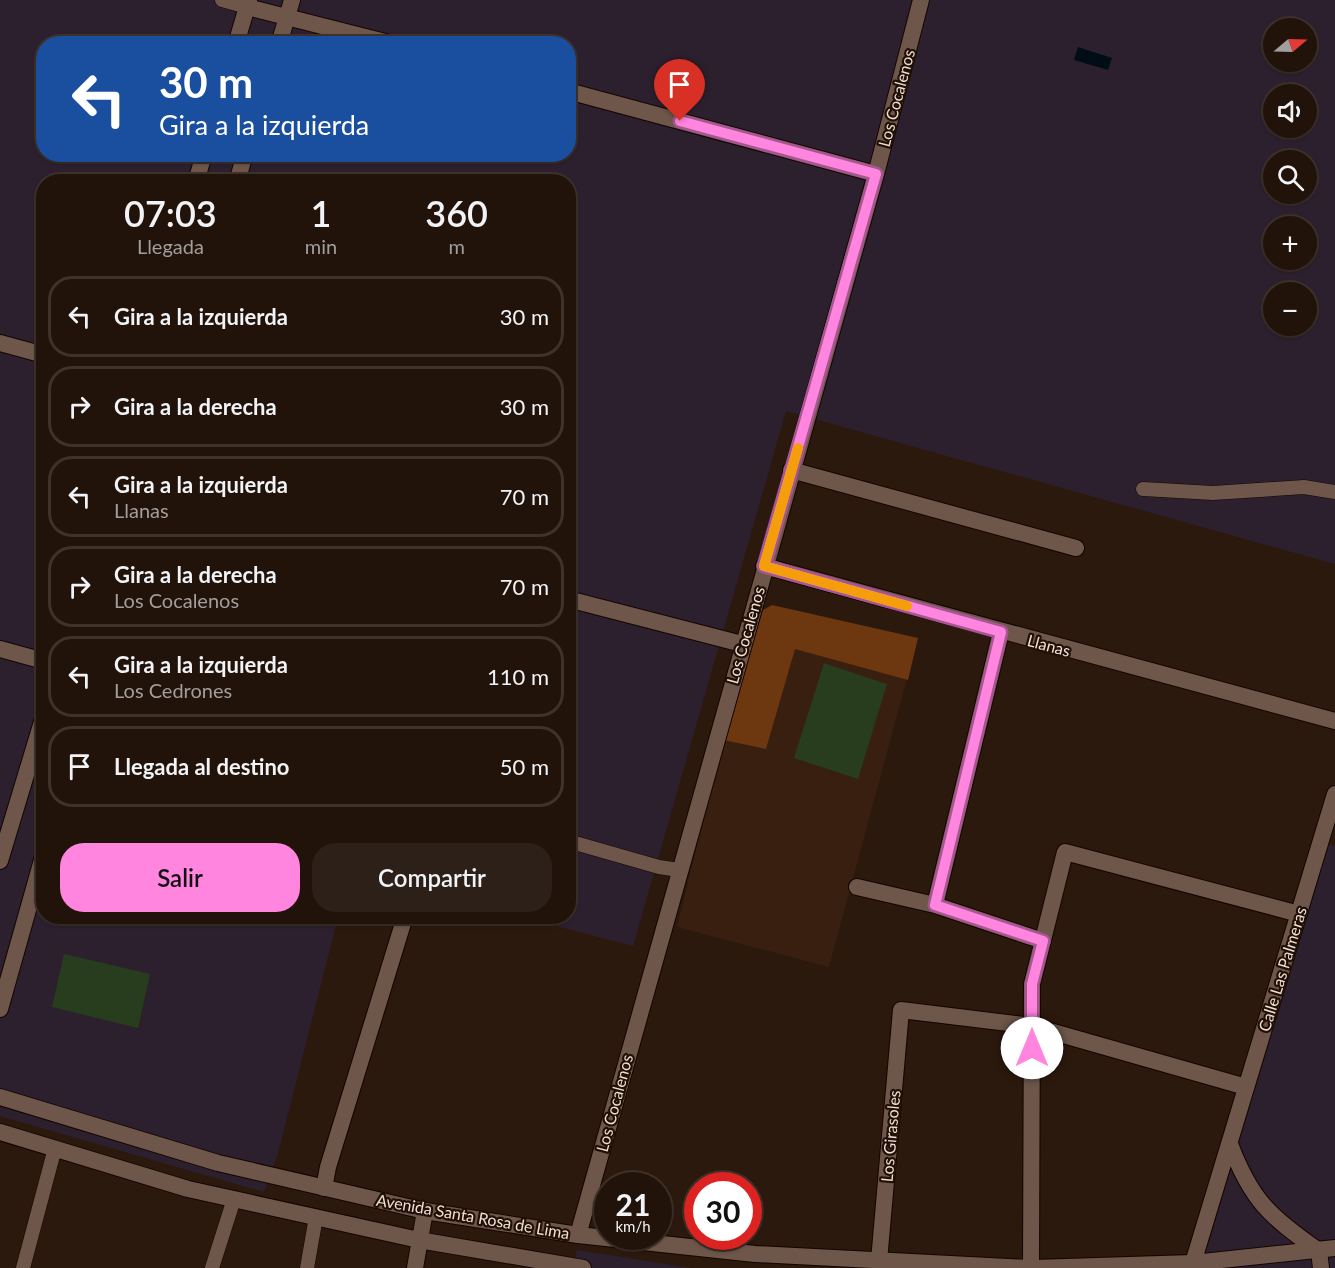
<!DOCTYPE html>
<html lang="es">
<head>
<meta charset="utf-8">
<style>
	body { margin:0; font-family:Lato,sans-serif; background:#2d2018; color:#f1f3f6; height:100vh; display:flex; flex-direction:column; font-size:22px; white-space:nowrap }
	* { box-sizing:border-box; margin:0 }
	p { font-size:20px; color:#a29e9c }
	.icon { flex:none; width:33px; height:33px; fill:none; stroke:currentColor; stroke-width:2; stroke-linecap:round; stroke-linejoin:round }
	.map { position:relative; flex:1; overflow:hidden }
	.side { position:absolute; left:36px; top:174px; width:540px; height:750px; display:flex; flex-direction:column; background:#21130a; border-radius:24px; box-shadow:0 2px 4px #0004,0 0 0 2px #3e322b }
	.side>* { flex:none }
	.banner { position:absolute; left:36px; top:36px; width:540px; height:126px; border-radius:24px; box-shadow:0 2px 4px #0004,0 0 0 2px #3e322b; background:#1a4fa0; color:#fff; overflow:hidden }
	.needle { width:39px; rotate:71deg }
	.buttons { position:absolute; left:1263px; top:18px; display:grid; gap:12px }
	.buttons a { display:grid; place-items:center; width:54px; height:54px; border-radius:50%; background:#21130a; box-shadow:0 2px 4px #0004,0 0 0 2px #3e322b; font-size:30px }
	.speed { position:absolute; left:594px; top:1172px; display:flex; gap:12px; font-size:30px; font-weight:700; text-align:center }
	.speed>* { display:grid; place-content:center; width:78px; height:78px; border-radius:50%; background:#21130a; box-shadow:0 2px 4px #0004,0 0 0 2px #3e322b; line-height:1 }
	.speed small { font-size:15px; font-weight:400 }
	.speed .limit { border:9px solid #d22; background:#fff; color:#111 }
	.pin { position:absolute; display:grid; place-items:center; width:51px; height:51px; color:#fff; margin:-62px -26px; border-radius:50% 50% 50% 0; rotate:-45deg; box-shadow:0 0 6px #0007 }
	.pin .icon { rotate:45deg }
	.me { position:absolute; width:66px; margin:-33px; rotate:0deg; stroke-linejoin:round; filter:drop-shadow(0 0 4px #0008) }
	.turn { display:flex; align-items:center; gap:21px; height:126px; padding:0 24px; font-size:27px }
	.turn .icon { width:78px; height:78px; stroke-width:2.5 }
	.turn b { display:block; font-size:42px; line-height:51px }
	.eta { display:flex; justify-content:space-evenly; align-items:center; height:102px; text-align:center }
	.eta b { font-size:36px; font-weight:600; line-height:42px }
	.cta { display:flex; gap:12px; margin-top:auto; padding:12px 24px }
	.cta a { flex:1; height:69px; border-radius:24px; background:#ff85df; color:#111; font-size:24px; font-weight:600; line-height:69px; text-align:center }
	.cta a+a { background:#2d2018; color:#f1f3f6 }
	ul { padding:0; list-style:none }
	li { display:flex; align-items:center; gap:18px; height:81px; margin:0 12px 9px; padding:0 12px; border:3px solid #3e322b; border-radius:24px }
	li div { flex:1 }
	li b { display:block; font-size:22px }
	li em { font-style:normal }
	.map>svg:first-child { display:block }
	.built { fill:#381f0f }
	.industrial { fill:#2d202e; fill-rule:evenodd }
	.green { fill:#283d1d }
	.water { fill:#000d16 }
	.building { fill:#6d370f }
	.lines { fill:none; stroke-linecap:round; stroke-linejoin:round }
	.service-casing { stroke:#140400; stroke-width:15 }
	.pedestrian-casing { stroke:#140400; stroke-width:18 }
	.minor-casing { stroke:#140400; stroke-width:18 }
	.secondary-casing { stroke:#140400; stroke-width:18 }
	.service { stroke:#6e574a; stroke-width:14 }
	.pedestrian { stroke:#6e574a; stroke-width:16 }
	.minor { stroke:#6e574a; stroke-width:16 }
	.secondary { stroke:#6e574a; stroke-width:16 }
	.route-casing { stroke:#a65691; stroke-width:15 }
	.route { stroke:#ff85df; stroke-width:10 }
	.slow { stroke:#f59e0b; stroke-width:10 }
	.labels { text-anchor:middle; dominant-baseline:central; stroke-width:4.5; stroke-linejoin:round; paint-order:stroke }
	.street-label { font-size:16px; fill:#eee0d9; stroke:#221005 }
</style>
</head>
<body>
<div class="map">
<svg width="1335" height="1268" viewBox="0 0 1335 1268">
	<rect width="100%" height="100%" fill="#2c190d"/>
	<!-- built -->
	<path class="built" d="M772,605L918,638L829,967L677,927L723,740L763,610Z"/>
	<!-- industrial -->
	<path class="industrial" d="M0,0H1335V564L786,411L633,946L522,917L568,916V182H44V916L338,917L278,1153L264,1192L0,1116ZM1274,28H1306V62H1274ZM44,44H568V154H44ZM1274,94H1306V128H1274ZM1274,160H1306V194H1274ZM1274,226H1306V260H1274ZM1274,292H1306V326H1274Z
		M1329,844L1335,846V1268H1201Z
		M577,1250L691,1268H574Z"/>
	<!-- green -->
	<path class="green" d="M824,663L887,684L858,779L794,758Z
		M64,954L150,974L138,1028L52,1007Z"/>
	<!-- water -->
	<path class="water" d="M1078,47L1112,58L1108,70L1074,60Z"/>
	<!-- building -->
	<path class="building" d="M772,605L918,638L908,680L795,649L766,749L723,740L763,610Z"/>
	<g class="lines">
		<defs>
			<path id="service" d="M222,0L247,7
				M1143,489L1213,493L1304,487L1335,492
				M568,841L659,867L679,870
				M23,1268L55,1148
				M212,1268L234,1199
				M307,1268L316,1217"/>
			<path id="pedestrian" d="M0,649L44,661"/>
			<path id="minor" d="M247,7L393,44
				M568,91L876,174
				M791,470L1076,548
				M764,566L1335,721
				M568,599L742,644
				M857,887L935,905L1043,941
				M935,905L1001,632
				M1230,1144C1251,1200 1270,1217 1319,1251L1321,1268
				M324,1188L328,1167L404,920
				M578,1235L876,174L921,0
				M879,1261L901,1010L1032,1026L1246,1087
				M1193,1263L1335,794
				M415,1268L425,1211
				M1031,1268L1032,984L1065,852L1299,914"/>
			<path id="secondary" d="M236,44L249,0
				M279,44L292,0
				M196,182L204,154
				M237,182L245,154
				M0,343L44,355
				M0,861L44,715
				M0,1009L44,853
				M0,1097L218,1163L425,1211L578,1235L755,1254L1030,1268
				M0,1132L188,1189L419,1240L583,1268
				M1033,1268L1193,1263L1335,1248"/>
		</defs>
		<!-- service casing -->
		<use href="#service" class="service-casing"/>
		<!-- pedestrian casing -->
		<use href="#pedestrian" class="pedestrian-casing"/>
		<!-- minor casing -->
		<use href="#minor" class="minor-casing"/>
		<!-- secondary casing -->
		<use href="#secondary" class="secondary-casing"/>
		<!-- service -->
		<use href="#service" class="service"/>
		<!-- pedestrian -->
		<use href="#pedestrian" class="pedestrian"/>
		<!-- minor -->
		<use href="#minor" class="minor"/>
		<!-- secondary -->
		<use href="#secondary" class="secondary"/>
	</g>
	<g class="lines">
		<defs>
			<path id="route" d="M680,121L876,174L764,566L1001,632L935,905L1043,941L1032,984V1048"/>
		</defs>
		<!-- route casing -->
		<use href="#route" class="route-casing"/>
		<!-- route -->
		<use href="#route" class="route"/>
		<!-- slow -->
		<path class="slow" d="M798,448L764,566L907,606"/>
	</g>
	<g class="labels">
		<!-- street labels -->
		<g class="street-label">
			<text transform="translate(896 98) rotate(-75)">Los Cocalenos</text>
			<text transform="translate(745 635) rotate(-74)">Los Cocalenos</text>
			<text transform="translate(1049 645) rotate(15)">Llanas</text>
			<text transform="translate(1282 969) rotate(-73)">Calle Las Palmeras</text>
			<text transform="translate(614 1103) rotate(-75)">Los Cocalenos</text>
			<text transform="translate(890 1136) rotate(-85)">Los Girasoles</text>
			<text transform="translate(473 1216) rotate(10)">Avenida Santa Rosa de Lima</text>
		</g>
	</g>
</svg>
<div class="buttons">
<a><svg class="needle" viewBox="-14 -14 28 28"><path d="M0-13l5 13h-10z" fill="#e53935"/><path d="M0 13l5-13h-10z" fill="#a29e9c"/></svg></a>
<a><svg class="icon" aria-label="sound" viewBox="0 0 24 24"><path d="M4 9h4l5-4v14l-5-4H4zM17 9q2 3 0 6"/></svg></a>
<a><svg class="icon" aria-label="search" viewBox="0 0 24 24"><circle cx="10" cy="10" r="6"/><path d="M15 15l6 6"/></svg></a>
<a>+</a>
<a>−</a>
</div>
<div class="speed"><div>21<small>km/h</small></div><div class="limit">30</div></div>
<div class="pin" style="left:680px;top:121px;background:#d93025"><svg class="icon" aria-label="arrive" viewBox="0 0 24 24"><path d="M6 21V4h12l-3 4 3 4H6"/></svg></div>
<svg class="me" style="left:1032px;top:1048px" viewBox="-20 -20 40 40"><circle r="19" fill="#fff"/><path d="M0-13L10 11 0 6-10 11z" fill="#ff85df"/></svg>
<div class="banner">
<div class="turn"><svg class="icon" aria-label="left" viewBox="0 0 24 24"><path d="M17 20v-9H6M10 6l-5 5 5 5"/></svg><div><b>30 m</b>Gira a la izquierda</div></div>
</div>
<section class="side">
<div class="eta">
<div><b>07:03</b><p>Llegada</p></div>
<div><b>1</b><p>min</p></div>
<div><b>360</b><p>m</p></div>
</div>
<ul>
<li><svg class="icon" aria-label="left" viewBox="0 0 24 24"><path d="M17 20v-9H6M10 6l-5 5 5 5"/></svg><div><b>Gira a la izquierda</b></div><em>30 m</em></li>
<li><svg class="icon" aria-label="right" viewBox="0 0 24 24"><path d="M7 20v-9h11M14 6l5 5-5 5"/></svg><div><b>Gira a la derecha</b></div><em>30 m</em></li>
<li><svg class="icon" aria-label="left" viewBox="0 0 24 24"><path d="M17 20v-9H6M10 6l-5 5 5 5"/></svg><div><b>Gira a la izquierda</b><p>Llanas</p></div><em>70 m</em></li>
<li><svg class="icon" aria-label="right" viewBox="0 0 24 24"><path d="M7 20v-9h11M14 6l5 5-5 5"/></svg><div><b>Gira a la derecha</b><p>Los Cocalenos</p></div><em>70 m</em></li>
<li><svg class="icon" aria-label="left" viewBox="0 0 24 24"><path d="M17 20v-9H6M10 6l-5 5 5 5"/></svg><div><b>Gira a la izquierda</b><p>Los Cedrones</p></div><em>110 m</em></li>
<li><svg class="icon" aria-label="arrive" viewBox="0 0 24 24"><path d="M6 21V4h12l-3 4 3 4H6"/></svg><div><b>Llegada al destino</b></div><em>50 m</em></li>
</ul>
<div class="cta"><a>Salir</a><a>Compartir</a></div>
</section>
</div>
</body>
</html>
